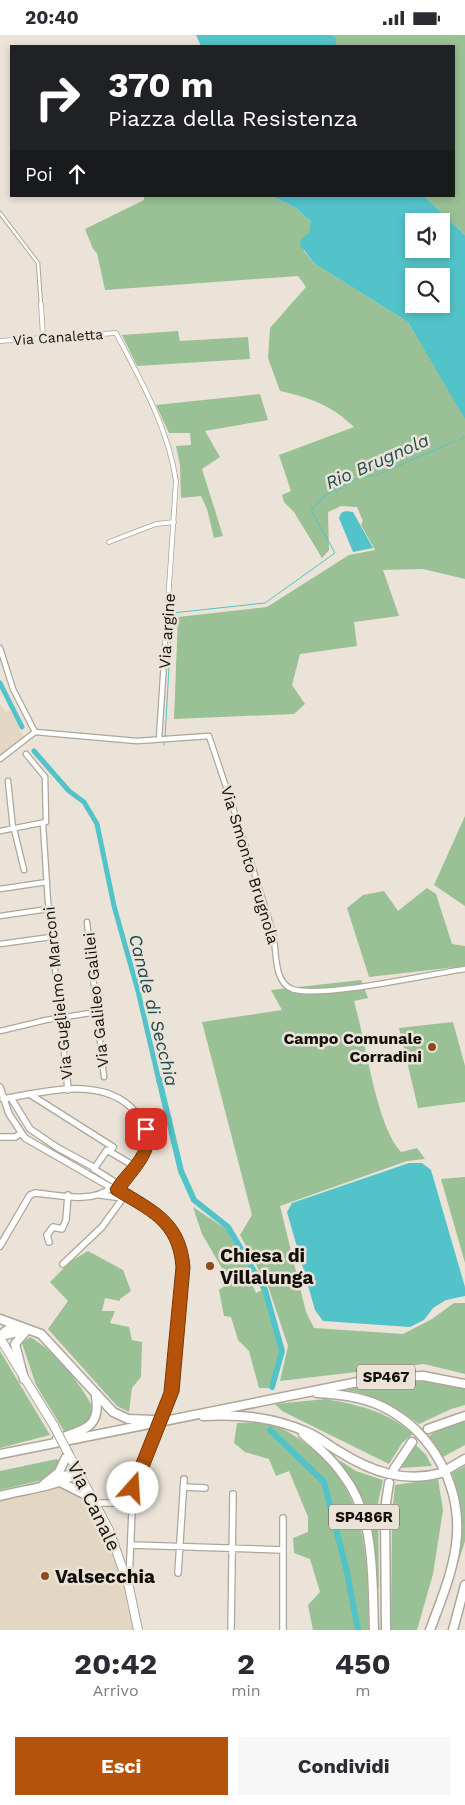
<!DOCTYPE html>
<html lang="it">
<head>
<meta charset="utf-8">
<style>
	body { margin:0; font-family:"Work Sans",sans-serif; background:#f7f7f7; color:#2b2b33; height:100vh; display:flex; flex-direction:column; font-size:19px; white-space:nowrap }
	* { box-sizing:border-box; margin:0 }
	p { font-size:16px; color:#7c7c81 }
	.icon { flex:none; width:28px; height:28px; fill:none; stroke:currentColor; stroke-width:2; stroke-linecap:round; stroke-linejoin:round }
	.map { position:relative; height:1595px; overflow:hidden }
	.panel { display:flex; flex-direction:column; background:#fff; flex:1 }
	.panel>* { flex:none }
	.hud { position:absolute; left:10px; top:10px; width:445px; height:152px; border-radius:0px; box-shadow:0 2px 8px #0003; background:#202124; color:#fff; overflow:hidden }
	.tools { position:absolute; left:405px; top:178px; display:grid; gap:10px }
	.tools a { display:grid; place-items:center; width:45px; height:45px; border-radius:0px; background:#fff; box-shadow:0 2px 8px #0003; font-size:25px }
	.pin { position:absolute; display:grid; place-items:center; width:42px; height:42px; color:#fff; margin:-21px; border-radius:10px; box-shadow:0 2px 8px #0006 }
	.me { position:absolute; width:55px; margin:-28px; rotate:19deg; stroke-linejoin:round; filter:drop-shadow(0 0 4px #0008) }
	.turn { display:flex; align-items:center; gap:18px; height:105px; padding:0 15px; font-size:22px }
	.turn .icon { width:65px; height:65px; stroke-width:2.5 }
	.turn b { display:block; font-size:35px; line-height:42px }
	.then { display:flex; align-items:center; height:48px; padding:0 15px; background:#0003; gap:10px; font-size:19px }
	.eta { display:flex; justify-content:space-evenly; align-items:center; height:85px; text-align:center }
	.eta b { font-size:30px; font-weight:700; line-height:35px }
	.button { display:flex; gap:10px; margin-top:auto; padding:10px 15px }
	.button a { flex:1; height:58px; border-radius:0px; background:#b45309; color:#fff; font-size:20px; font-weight:700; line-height:58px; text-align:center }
	.button a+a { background:#f7f7f7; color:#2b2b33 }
	.status { display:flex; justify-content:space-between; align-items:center; height:35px; padding:0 25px; background:#fff; direction:ltr }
	.status svg { height:14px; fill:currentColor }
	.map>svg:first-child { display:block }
	.built { fill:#e3d7c4 }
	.green { fill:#9ac095 }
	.water { fill:#53c3ca; fill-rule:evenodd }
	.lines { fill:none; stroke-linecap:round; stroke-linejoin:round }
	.stream { stroke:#53c3ca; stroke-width:1 }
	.canal-far1 { stroke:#53c3ca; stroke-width:5 }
	.canal { stroke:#53c3ca; stroke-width:6 }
	.minor-far3-casing { stroke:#ada69a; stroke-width:4.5 }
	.minor-far2-casing { stroke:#ada69a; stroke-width:5.5 }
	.minor-far1-casing { stroke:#ada69a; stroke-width:7 }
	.minor-casing { stroke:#ada69a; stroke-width:8 }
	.secondary-casing { stroke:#ada69a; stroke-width:10 }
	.primary-casing { stroke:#ada69a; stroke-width:11 }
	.minor-far3 { stroke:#fff; stroke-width:2.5 }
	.minor-far2 { stroke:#fff; stroke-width:4 }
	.minor-far1 { stroke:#fff; stroke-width:4.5 }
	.minor { stroke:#fff; stroke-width:5.5 }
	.secondary { stroke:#fff; stroke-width:8 }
	.primary { stroke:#fff; stroke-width:8 }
	.minor-bridge-casing { stroke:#ada69a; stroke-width:8; stroke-linecap:butt }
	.secondary-bridge-casing { stroke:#ada69a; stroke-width:10; stroke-linecap:butt }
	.minor-bridge { stroke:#fff; stroke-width:5.5 }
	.secondary-bridge { stroke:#fff; stroke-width:8 }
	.route { fill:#b45309; stroke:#753606 }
	.poi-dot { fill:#8e4b1c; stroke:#ebe3d7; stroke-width:2 }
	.labels { text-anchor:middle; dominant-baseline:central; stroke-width:5; stroke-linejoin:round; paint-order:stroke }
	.far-street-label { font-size:14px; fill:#13100c; stroke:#ebe3d7 }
	.shield { fill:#ebe3d7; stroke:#544f49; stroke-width:1 }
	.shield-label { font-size:15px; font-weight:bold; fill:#13100c }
	.street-label { font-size:16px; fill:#13100c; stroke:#ebe3d7 }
	.poi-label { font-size:16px; font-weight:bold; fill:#13100c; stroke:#ebe3d7; text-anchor:end }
	.water-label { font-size:18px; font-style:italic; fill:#1b4c4f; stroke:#ebe3d7 }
	.near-poi-label { font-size:19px; font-weight:bold; fill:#13100c; stroke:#ebe3d7; text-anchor:start }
	.near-street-label { font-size:19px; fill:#13100c; stroke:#ebe3d7 }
</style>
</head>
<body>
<div class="status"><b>20:40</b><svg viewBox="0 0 49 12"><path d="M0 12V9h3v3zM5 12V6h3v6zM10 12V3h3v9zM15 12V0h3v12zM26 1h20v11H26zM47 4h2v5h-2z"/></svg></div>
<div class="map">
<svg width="465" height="1595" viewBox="0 0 465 1595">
	<rect width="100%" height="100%" fill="#ebe3d7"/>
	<!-- built -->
	<path class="built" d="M0,668L5,677L10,675L24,703L0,719Z
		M63,1451L86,1463L96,1480L114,1517L125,1553L133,1595H0V1464L44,1453Z"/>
	<!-- green -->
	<path class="green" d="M332,0H465V200L424,161H454V11H336V6Z
		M144,161H271L296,173L311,187L312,193L304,216L315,229L408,287L465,382V544L423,534L383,535L399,581L354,587L357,611L300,619L292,650L305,669L294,679L174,684L178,582L267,572L349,520L375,515L361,490L363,486L357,472L341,471L328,477L329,515L322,523L294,477L284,467L282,460L291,456L279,420L354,392C331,370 311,363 280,356L268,323L270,293L306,252L298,241L105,255L97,218L93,214L85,194L144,165Z
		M178,296L180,306L248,302L250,324L137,331L122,300Z
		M260,359L268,385L205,396L220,422L202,434L223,501L214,503L207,474L201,461L181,463L180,430L176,411L191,410L190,398H169L156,370Z
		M465,781V871L434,850Z
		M427,853L436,859L452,909L465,911V931L369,942L347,873L363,860L384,856L398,876Z
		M361,945L368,963L354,966L356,974C366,1009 377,1092 401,1117L417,1113L425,1124L407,1126L280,1171L306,1277L314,1293L403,1299L432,1284L454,1268H465V1339L424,1329L280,1346L288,1311L269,1254L240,1200L252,1180L202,987L282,975L271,955Z
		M453,987L465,1031V1067L418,1073L399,993Z
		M465,1142V1228L441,1144Z
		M193,1172L226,1194L254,1242L250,1245L256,1258L262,1255L280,1317L270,1353H259L249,1316L238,1305L231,1282L224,1281L219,1255L230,1247L202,1199Z
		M88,1216L123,1235L131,1256L120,1264V1266L105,1263L102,1276H115L110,1288L129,1292L132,1305L142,1307L141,1342L132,1353L129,1377L117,1371L48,1294L68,1266L50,1247L71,1226Z
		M30,1302C54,1315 84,1352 95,1377C88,1391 78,1392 64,1396L36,1350L22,1308Z
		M0,1316L50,1400L0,1413Z
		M428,1346L465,1354V1370L451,1374L419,1389C397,1373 373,1359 346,1355L371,1349Z
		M326,1364C359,1370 387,1376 413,1399L402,1408L389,1429L282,1376L275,1369Z
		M465,1386V1410L443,1422L429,1401L437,1396Z
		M264,1387C287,1394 301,1404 319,1420C371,1468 366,1530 369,1595H313L308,1570L320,1557L310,1524L294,1518L293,1503L308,1497V1482L289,1436L276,1441L269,1424L245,1417L234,1408L237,1388Z
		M415,1409L426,1420L432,1431L400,1433Z
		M57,1424L62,1429L47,1444L0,1455V1436Z
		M339,1425L356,1436L383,1445L378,1468L379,1556L364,1468Z
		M465,1431V1506L455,1538C461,1497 464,1479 452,1438Z
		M438,1444L443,1475L433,1539L417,1595H391L392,1480L395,1450Z"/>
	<!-- water -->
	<path class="water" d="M196,0H332L336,4V11H201Z
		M271,161H424L465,200V384L408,287L315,229L300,210L301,204L309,198L311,187L296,173ZM441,186V214H414V186ZM441,241V269H414V241Z
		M346,476L353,477L373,513L353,517L339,483L341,478Z
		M409,1128H422L431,1135L465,1252V1261L446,1265L433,1273L424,1285L410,1292L323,1286L315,1275L287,1177L292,1168Z"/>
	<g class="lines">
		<!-- stream -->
		<path class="stream" d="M459,405L465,402
			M165,703L172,578L265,568L335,518L312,477V473L329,458L361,442L377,440L455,406
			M164,707V710"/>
		<!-- canal-far1 -->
		<path class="canal-far1" d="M0,648L22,692
			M34,716L69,756L84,767L97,789L114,871L138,956L159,1046"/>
		<!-- canal -->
		<path class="canal" d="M159,1044L181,1136L194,1165L228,1192L265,1255L282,1316L272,1352
			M270,1395L324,1447L347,1537L358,1595"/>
		<defs>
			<path id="minor-far3" d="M0,178L38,228L41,270"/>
			<path id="minor-far2" d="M41,269L43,302
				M0,306L116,298C141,346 168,392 176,446L165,612
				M109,507L156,489L174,487"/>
			<path id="minor-far1" d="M0,613L13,654L35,697
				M35,697L137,706L209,701C231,767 254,833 273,899C277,915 273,947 292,954C322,964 429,939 465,934
				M159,704L165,611
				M0,724L35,697
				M8,746L13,794
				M43,789L48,867L67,1046
				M14,794L24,835
				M0,796L46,787L45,742L26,719
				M0,854L47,847
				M0,881L48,874
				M87,887L104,1042
				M0,909L51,902
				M0,996L46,985L97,977"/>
			<path id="minor" d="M67,1044L68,1055
				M0,1052L9,1079L25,1103L152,1176C162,1183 174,1191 178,1204C189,1238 177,1333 167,1369
				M31,1060L113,1112L110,1117
				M11,1063L30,1094L58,1113L95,1133
				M3,1064C48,1056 113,1038 141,1085C151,1102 145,1117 134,1131
				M0,1102H15L20,1099
				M107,1115L134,1131L121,1151L94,1134Z
				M49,1207L47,1200L53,1192L62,1194L66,1185L68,1160
				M0,1211L30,1160L35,1158C58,1160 93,1169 112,1152
				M63,1229L102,1192L123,1163L100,1160
				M183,1452L205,1453
				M120,1466L131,1475
				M94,1468H117L133,1455
				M283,1483V1595
				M131,1510L283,1515
				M178,1538L184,1444
				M129,1546L133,1453L151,1408
				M231,1595L233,1459"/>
			<path id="secondary" d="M0,1303L54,1391
				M68,1418L109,1495L129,1552L138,1595"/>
			<path id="primary" d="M0,1284L41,1299L113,1377L128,1384L154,1385
				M0,1301L23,1296
				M0,1301L7,1295L18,1291
				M24,1344L15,1309L26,1296
				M317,1358C341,1359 366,1362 387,1374C432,1398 460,1449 457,1500C455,1533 441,1565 430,1595
				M203,1381C240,1379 273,1382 307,1397C319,1402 329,1411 340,1417C372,1437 404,1448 441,1438
				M428,1394L465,1381
				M303,1399C318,1412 332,1424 343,1440C376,1482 372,1544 374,1595
				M57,1404C82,1395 101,1394 96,1362
				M0,1419L378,1343L423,1341L465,1349
				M394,1434L412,1407
				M448,1434L465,1424
				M55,1443L78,1438
				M62,1448L92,1463
				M44,1449L59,1437L68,1418
				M0,1461C26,1454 55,1452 78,1438
				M386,1595L385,1474L389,1448
				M453,1595L465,1550"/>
		</defs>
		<!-- minor-far3 casing -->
		<use href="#minor-far3" class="minor-far3-casing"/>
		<!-- minor-far2 casing -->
		<use href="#minor-far2" class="minor-far2-casing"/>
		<!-- minor-far1 casing -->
		<use href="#minor-far1" class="minor-far1-casing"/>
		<!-- minor casing -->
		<use href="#minor" class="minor-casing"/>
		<!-- secondary casing -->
		<use href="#secondary" class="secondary-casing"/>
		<!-- primary casing -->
		<use href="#primary" class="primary-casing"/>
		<!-- minor-far3 -->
		<use href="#minor-far3" class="minor-far3"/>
		<!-- minor-far2 -->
		<use href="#minor-far2" class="minor-far2"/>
		<!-- minor-far1 -->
		<use href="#minor-far1" class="minor-far1"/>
		<!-- minor -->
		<use href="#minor" class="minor"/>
		<!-- secondary -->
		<use href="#secondary" class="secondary"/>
		<!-- primary -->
		<use href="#primary" class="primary"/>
		<defs>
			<path id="minor-bridge" d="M151,1408L167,1369"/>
			<path id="secondary-bridge" d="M54,1391L68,1418"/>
		</defs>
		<!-- minor-bridge casing -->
		<use href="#minor-bridge" class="minor-bridge-casing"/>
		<!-- secondary-bridge casing -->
		<use href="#secondary-bridge" class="secondary-bridge-casing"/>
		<!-- minor-bridge -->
		<use href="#minor-bridge" class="minor-bridge"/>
		<!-- secondary-bridge -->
		<use href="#secondary-bridge" class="secondary-bridge"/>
	</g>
	<!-- route -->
	<path class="route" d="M146,1088L151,1089C162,1114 141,1134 127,1153C162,1174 186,1187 190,1232L179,1357L139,1458L133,1461L128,1458L126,1453L164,1357L176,1232C173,1189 146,1180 112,1159L110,1154C117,1140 131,1130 138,1116C143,1107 137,1098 141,1089Z"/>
	<!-- markers -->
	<g class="poi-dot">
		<circle cx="432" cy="1012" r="5"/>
		<circle cx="210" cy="1231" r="5"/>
		<circle cx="45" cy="1541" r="5"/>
	</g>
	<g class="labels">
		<!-- far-street labels -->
		<g class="far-street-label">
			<text transform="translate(58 302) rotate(-4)">Via Canaletta</text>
		</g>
		<!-- shield labels -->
		<g class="shield">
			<rect x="357" y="1329.5" width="58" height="25" rx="4"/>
			<rect x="329" y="1469.5" width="70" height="25" rx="4"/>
		</g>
		<g class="shield-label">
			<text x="386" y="1342">SP467</text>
			<text x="364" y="1482">SP486R</text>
		</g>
		<!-- street labels -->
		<g class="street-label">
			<text transform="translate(167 596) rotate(-86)">Via argine</text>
			<text transform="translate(250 830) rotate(73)">Via Smonto Brugnola</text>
			<text transform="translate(58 958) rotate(-96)">Via Guglielmo Marconi</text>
			<text transform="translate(96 965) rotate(-96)">Via Galileo Galilei</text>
		</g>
		<!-- poi labels -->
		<g class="poi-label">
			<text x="422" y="1003">Campo Comunale<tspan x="422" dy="18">Corradini</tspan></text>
		</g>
		<!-- water labels -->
		<g class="water-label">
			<text transform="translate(377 426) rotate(-24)">Rio Brugnola</text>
			<text transform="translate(154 975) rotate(76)">Canale di Secchia</text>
		</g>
		<!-- near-poi labels -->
		<g class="near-poi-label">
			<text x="220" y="1220">Chiesa di<tspan x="220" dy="22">Villalunga</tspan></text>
			<text x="55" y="1541">Valsecchia</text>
		</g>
		<!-- near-street labels -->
		<g class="near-street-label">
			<text transform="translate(94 1471) rotate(64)">Via Canale</text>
		</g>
	</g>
</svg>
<div class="tools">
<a><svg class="icon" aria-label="sound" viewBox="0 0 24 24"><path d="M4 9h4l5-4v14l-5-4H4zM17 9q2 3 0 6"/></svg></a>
<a><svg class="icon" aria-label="search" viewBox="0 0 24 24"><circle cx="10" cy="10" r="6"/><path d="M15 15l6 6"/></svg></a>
</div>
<div class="pin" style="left:146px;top:1094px;background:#d93025"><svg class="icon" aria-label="arrive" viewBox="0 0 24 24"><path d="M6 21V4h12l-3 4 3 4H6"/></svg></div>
<svg class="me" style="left:133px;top:1453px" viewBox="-20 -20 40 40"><circle r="19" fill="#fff"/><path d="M0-13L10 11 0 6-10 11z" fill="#b45309"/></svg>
<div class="hud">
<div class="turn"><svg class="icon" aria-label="right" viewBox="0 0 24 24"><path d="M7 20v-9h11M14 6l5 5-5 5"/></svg><div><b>370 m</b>Piazza della Resistenza</div></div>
<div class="then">Poi<svg class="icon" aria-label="ahead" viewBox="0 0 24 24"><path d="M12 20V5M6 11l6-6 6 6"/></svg></div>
</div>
</div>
<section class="panel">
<div class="eta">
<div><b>20:42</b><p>Arrivo</p></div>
<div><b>2</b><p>min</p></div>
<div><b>450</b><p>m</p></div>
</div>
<div class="button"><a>Esci</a><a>Condividi</a></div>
</section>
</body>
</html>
